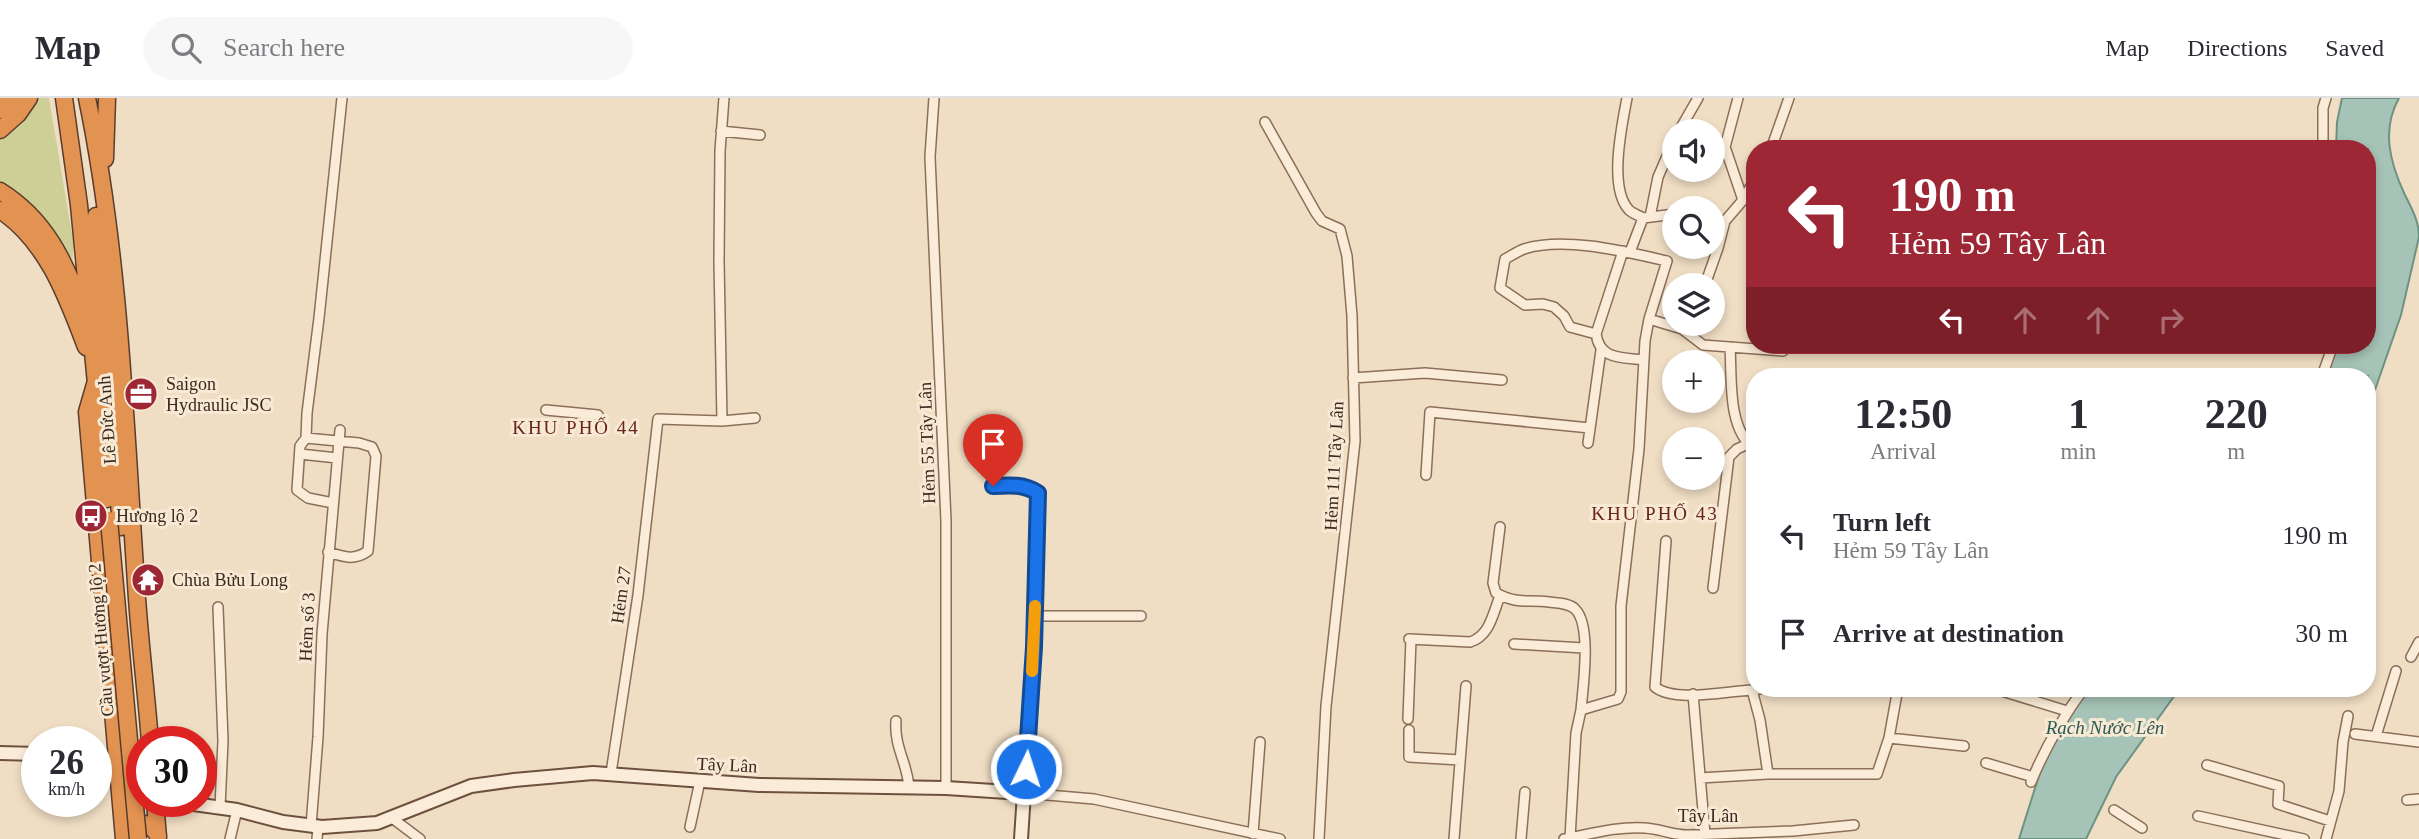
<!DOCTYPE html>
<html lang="en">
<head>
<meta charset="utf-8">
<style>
	body { margin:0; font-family:"Times New Roman",serif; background:#f7f7f7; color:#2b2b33; height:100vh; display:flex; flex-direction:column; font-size:26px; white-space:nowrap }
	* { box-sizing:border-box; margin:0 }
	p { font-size:23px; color:#7c7c81 }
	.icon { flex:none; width:38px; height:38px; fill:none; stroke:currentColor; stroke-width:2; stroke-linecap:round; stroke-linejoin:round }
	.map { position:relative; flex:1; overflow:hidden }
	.drawer { position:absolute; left:1746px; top:270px; width:630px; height:329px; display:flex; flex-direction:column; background:#fff; border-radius:28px; box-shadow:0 4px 10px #0003 }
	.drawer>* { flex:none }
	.top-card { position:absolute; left:1746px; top:42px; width:630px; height:214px; border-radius:28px; box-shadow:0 4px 10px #0003; background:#9d2734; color:#fff; overflow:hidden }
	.tools { position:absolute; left:1662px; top:21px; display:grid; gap:14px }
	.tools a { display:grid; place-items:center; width:63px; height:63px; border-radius:50%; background:#fff; box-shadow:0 4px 10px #0003; font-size:35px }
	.speed { position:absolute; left:21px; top:628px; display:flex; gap:14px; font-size:35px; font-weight:700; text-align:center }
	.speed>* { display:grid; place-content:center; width:91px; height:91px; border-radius:50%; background:#fff; box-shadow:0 4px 10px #0003; line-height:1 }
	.speed small { font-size:18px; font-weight:400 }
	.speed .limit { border:10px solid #d22; background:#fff; color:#111 }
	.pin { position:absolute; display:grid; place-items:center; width:60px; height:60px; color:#fff; margin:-72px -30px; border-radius:50% 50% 50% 0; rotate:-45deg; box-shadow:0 0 7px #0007 }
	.pin .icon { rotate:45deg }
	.me { position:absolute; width:77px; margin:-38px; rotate:4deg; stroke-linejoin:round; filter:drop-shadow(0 0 5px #0008) }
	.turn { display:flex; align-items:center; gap:24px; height:147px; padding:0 28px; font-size:32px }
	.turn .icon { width:91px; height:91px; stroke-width:2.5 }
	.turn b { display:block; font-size:49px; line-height:60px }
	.lanes { display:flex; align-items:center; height:66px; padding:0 28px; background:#0003; justify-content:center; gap:35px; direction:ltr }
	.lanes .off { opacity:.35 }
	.eta { display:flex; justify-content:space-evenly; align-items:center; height:119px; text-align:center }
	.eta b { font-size:42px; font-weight:700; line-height:49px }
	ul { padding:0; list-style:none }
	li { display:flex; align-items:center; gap:21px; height:98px; padding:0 28px }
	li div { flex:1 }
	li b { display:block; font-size:26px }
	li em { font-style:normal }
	header { display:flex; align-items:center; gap:42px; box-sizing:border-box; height:98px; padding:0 35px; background:#fff; border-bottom:2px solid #e1e1e2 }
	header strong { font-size:33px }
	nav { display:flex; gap:38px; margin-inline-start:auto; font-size:24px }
	.search { width:490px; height:63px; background:#f7f7f7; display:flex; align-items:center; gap:18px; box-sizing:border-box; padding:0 24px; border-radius:38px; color:#7c7c81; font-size:26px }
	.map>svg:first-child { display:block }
	.green { fill:#cecf97 }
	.water { fill:#a6c3b7; stroke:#6c9284; stroke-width:2 }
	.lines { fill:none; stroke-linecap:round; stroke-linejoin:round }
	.street-casing { stroke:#8b6f59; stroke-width:12 }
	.secondary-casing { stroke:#6d503d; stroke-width:16 }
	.highway-casing { stroke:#593d2e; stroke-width:19 }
	.street { stroke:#faecd8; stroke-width:9 }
	.secondary { stroke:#faecd8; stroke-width:12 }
	.highway { stroke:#e29352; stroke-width:16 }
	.highway-bridge-casing { stroke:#593d2e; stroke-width:19; stroke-linecap:butt }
	.highway-bridge { stroke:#e29352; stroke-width:16 }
	.route-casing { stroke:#114b97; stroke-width:18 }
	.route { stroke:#1a73e8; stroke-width:12 }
	.slow { stroke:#f59e0b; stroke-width:12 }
	.labels { text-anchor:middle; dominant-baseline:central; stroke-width:6; stroke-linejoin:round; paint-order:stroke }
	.poi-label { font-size:18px; fill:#3b291e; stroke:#f7e9d4; text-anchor:start }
	.street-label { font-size:18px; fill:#3b291e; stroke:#f7e9d4 }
	.neighbourhood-label { font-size:19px; letter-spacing:2px; fill:#69241c; stroke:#f7e9d4 }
	.water-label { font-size:19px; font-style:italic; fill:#2d5b53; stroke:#f7e9d4 }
</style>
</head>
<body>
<header>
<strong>Map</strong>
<div class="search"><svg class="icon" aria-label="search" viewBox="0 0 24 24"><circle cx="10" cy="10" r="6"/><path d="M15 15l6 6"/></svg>Search here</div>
<nav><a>Map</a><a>Directions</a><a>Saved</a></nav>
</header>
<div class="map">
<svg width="2419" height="741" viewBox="0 0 2419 741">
	<rect width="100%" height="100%" fill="#f0dec4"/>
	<!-- green -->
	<path class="green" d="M37,0H49L73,143V162C52,130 33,105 0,83V38L17,29Z"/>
	<!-- water -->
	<path class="water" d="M2342,0H2399C2381,32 2390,65 2405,97C2412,111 2419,123 2419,139L2401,217L2368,312V278H2325L2337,247H2368V51H2336L2337,24Z
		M2089,590H2180L2116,679L2086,741H2019L2046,655L2071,611Z"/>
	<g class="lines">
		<defs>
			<path id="street" d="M934,0L930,59L946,423V690
				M1627,0C1622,27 1608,90 1629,112C1632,115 1638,117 1643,120
				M1738,0L1725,49L1743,102
				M1265,24L1316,115L1322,123L1340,131L1347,158L1352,218L1355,343L1326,608L1319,741
				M721,33L760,37
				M1679,33L1698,0
				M1771,51L1789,0
				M2323,51V10L2326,0
				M1650,119L1658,79L1675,40
				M1718,150L1725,123L1743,102L1755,81
				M1623,153L1596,236C1600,262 1621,259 1643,262
				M1630,154L1643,120L1675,116
				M1705,187L1718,150L1714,149
				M1596,236L1570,229L1564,218L1554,209L1543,206L1525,207L1500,190L1505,161C1511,158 1518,153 1524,151C1564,138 1627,154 1667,163L1649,221
				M1730,249C1732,280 1727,332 1755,351
				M2322,278L2333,247
				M1353,280L1425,275L1502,282
				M546,312L598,317
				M722,323L719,163L720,53L724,0
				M306,340L359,345L372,349L376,358L368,453C354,463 344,459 328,454
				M1588,345L1601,252
				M300,356L337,360
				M1426,377L1430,314L1590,330
				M993,388C1010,387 1024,386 1038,395L1034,549L1024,695L1094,701L1280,741
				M333,405L308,400L297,392L300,348L306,340L307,315L319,220L342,0
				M1500,429L1493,485L1496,495C1519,507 1526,501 1549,504C1557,505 1569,505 1575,511C1592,527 1583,589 1581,612
				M1666,443L1655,589C1675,605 1727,593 1752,592L1760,622L1768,676H1877L1889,640L1898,590
				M1713,490L1729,359L1737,351L1748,346
				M218,509L223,643L220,709
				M1035,518H1141
				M1409,541L1470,544C1490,538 1493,515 1500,498
				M1514,546L1584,550
				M2411,559L2419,544
				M1992,590L2067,613
				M1752,592L1765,590
				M1693,596L1705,736
				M1408,621L1411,541
				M896,623C894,649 907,664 909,689
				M1409,632V659L1460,662
				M2355,636L2419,644
				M2376,638L2396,573
				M1889,640L1964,648
				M1986,665L2033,679
				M2207,667L2279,688L2278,706L2330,723
				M611,675L638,497L658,321L722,323L755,320
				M1700,680L1768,676
				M2031,684C2045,650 2063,619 2084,590
				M2407,702L2419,701
				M2114,712L2142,730
				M2198,718L2304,741
				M392,720L420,741
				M311,728L318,639L322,536L340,332
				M690,729L700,683
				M1253,736L1260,644
				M1570,740L1576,635L1581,612L1618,601L1621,594V508L1639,351L1645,243L1649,221L1682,231L1703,247L1783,253
				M230,741L237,712
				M317,741L318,729
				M1454,741L1466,588
				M1521,741L1525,694
				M1564,741C1591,736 1617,728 1645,730C1661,731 1672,737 1688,737L1793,733L1854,727
				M2326,741L2339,693L2343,644L2348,618"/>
			<path id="secondary" d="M0,655L37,656
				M96,661L116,663
				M179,704L237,712L283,724L322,729L377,725L471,688L514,682L593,675L759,687L946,690L1024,695L1021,741"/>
			<path id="highway" d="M64,0L79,107L107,401
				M87,0C120,160 125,323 136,485C139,538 146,591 150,644
				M0,12L11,0
				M0,32L18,16L29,0
				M105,61L107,0
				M0,93C45,121 65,163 82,211
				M0,112C47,143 67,199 86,249
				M96,118L121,429
				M96,283L87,314L124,741
				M155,704L158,739
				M126,732L141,725L151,728L158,737"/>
		</defs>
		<!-- street casing -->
		<use href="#street" class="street-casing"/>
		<!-- secondary casing -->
		<use href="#secondary" class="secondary-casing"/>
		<!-- highway casing -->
		<use href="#highway" class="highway-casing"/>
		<!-- street -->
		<use href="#street" class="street"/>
		<!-- secondary -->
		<use href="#secondary" class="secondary"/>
		<!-- highway -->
		<use href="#highway" class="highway"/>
		<defs>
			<path id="highway-bridge" d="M109,422L138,741"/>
		</defs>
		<!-- highway-bridge casing -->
		<use href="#highway-bridge" class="highway-bridge-casing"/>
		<!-- highway-bridge -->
		<use href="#highway-bridge" class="highway-bridge"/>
	</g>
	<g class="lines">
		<defs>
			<path id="route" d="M993,388C1010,387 1024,386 1038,395L1034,549L1026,671"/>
		</defs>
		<!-- route casing -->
		<use href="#route" class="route-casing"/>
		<!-- route -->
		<use href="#route" class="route"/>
		<!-- slow -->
		<path class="slow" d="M1032,573L1035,508"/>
	</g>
	<!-- icons -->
	<defs>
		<symbol id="office-disc" viewBox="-11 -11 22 22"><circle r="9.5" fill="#9d2734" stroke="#f7e9d4"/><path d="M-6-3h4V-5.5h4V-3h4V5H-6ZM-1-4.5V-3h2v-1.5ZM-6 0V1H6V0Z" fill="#fff"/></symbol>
		<symbol id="bus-disc" viewBox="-11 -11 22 22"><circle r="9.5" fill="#9d2734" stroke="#f7e9d4"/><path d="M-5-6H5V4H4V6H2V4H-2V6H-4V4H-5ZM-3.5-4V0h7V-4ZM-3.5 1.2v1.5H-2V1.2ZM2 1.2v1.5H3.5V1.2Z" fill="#fff"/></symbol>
		<symbol id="temple-disc" viewBox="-11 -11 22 22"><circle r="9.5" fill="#9d2734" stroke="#f7e9d4"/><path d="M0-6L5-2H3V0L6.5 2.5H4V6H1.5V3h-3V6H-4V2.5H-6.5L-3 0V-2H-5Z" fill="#fff"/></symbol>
	</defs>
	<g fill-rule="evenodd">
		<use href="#office-disc" x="122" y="277" width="38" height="38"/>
		<use href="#bus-disc" x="72" y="399" width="38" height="38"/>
		<use href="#temple-disc" x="129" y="463" width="38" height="38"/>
	</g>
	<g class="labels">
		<!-- poi labels -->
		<g class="poi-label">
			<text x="166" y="286">Saigon<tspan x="166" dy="21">Hydraulic JSC</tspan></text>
			<text x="116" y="418">Hương lộ 2</text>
			<text x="172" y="482">Chùa Bửu Long</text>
		</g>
		<!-- street labels -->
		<g class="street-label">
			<text transform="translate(107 322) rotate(-94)">Lê Đức Anh</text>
			<text transform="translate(927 345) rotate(-92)">Hẻm 55 Tây Lân</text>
			<text transform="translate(1334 368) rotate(-87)">Hẻm 111 Tây Lân</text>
			<text transform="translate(621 497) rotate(-82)">Hẻm 27</text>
			<text transform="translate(307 529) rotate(-87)">Hẻm số 3</text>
			<text transform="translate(101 542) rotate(-95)">Cầu vượt Hương lộ 2</text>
			<text transform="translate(727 667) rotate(3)">Tây Lân</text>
			<text x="1708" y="718">Tây Lân</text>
		</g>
		<!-- neighbourhood labels -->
		<g class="neighbourhood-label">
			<text x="576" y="329">KHU PHỐ 44</text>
			<text x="1655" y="415">KHU PHỐ 43</text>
		</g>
		<!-- water labels -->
		<g class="water-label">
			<text x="2105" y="629">Rạch Nước Lên</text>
		</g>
	</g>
</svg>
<div class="tools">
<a><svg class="icon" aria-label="sound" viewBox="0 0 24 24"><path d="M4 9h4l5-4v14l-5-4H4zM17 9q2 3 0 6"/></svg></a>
<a><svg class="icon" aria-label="search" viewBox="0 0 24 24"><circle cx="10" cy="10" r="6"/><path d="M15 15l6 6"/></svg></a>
<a><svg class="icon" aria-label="layers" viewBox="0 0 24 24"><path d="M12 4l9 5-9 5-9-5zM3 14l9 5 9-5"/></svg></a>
<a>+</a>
<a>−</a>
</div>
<div class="speed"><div>26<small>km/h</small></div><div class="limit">30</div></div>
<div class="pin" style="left:993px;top:388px;background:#d93025"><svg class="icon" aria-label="arrive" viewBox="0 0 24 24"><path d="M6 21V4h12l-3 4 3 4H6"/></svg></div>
<svg class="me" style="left:1026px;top:671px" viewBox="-20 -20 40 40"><circle r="17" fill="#1a73e8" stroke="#fff" stroke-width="3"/><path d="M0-11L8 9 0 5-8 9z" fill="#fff"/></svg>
<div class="top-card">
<div class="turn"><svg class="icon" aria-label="left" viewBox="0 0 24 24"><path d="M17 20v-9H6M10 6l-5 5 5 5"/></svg><div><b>190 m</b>Hẻm 59 Tây Lân</div></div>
<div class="lanes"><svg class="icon" aria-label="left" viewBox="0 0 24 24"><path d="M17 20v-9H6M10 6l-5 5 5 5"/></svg><svg class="icon off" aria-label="ahead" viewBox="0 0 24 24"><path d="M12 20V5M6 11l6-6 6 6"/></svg><svg class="icon off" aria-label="ahead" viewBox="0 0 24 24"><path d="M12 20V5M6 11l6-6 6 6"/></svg><svg class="icon off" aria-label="right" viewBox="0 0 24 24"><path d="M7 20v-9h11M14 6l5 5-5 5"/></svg></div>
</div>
<section class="drawer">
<div class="eta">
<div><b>12:50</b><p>Arrival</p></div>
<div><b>1</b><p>min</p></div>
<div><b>220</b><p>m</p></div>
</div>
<ul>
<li><svg class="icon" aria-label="left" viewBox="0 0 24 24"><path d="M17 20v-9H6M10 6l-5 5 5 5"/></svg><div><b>Turn left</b><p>Hẻm 59 Tây Lân</p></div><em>190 m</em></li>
<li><svg class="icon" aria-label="arrive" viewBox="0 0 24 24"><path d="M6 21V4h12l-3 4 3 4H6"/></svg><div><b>Arrive at destination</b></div><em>30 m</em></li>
</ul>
</section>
</div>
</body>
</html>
